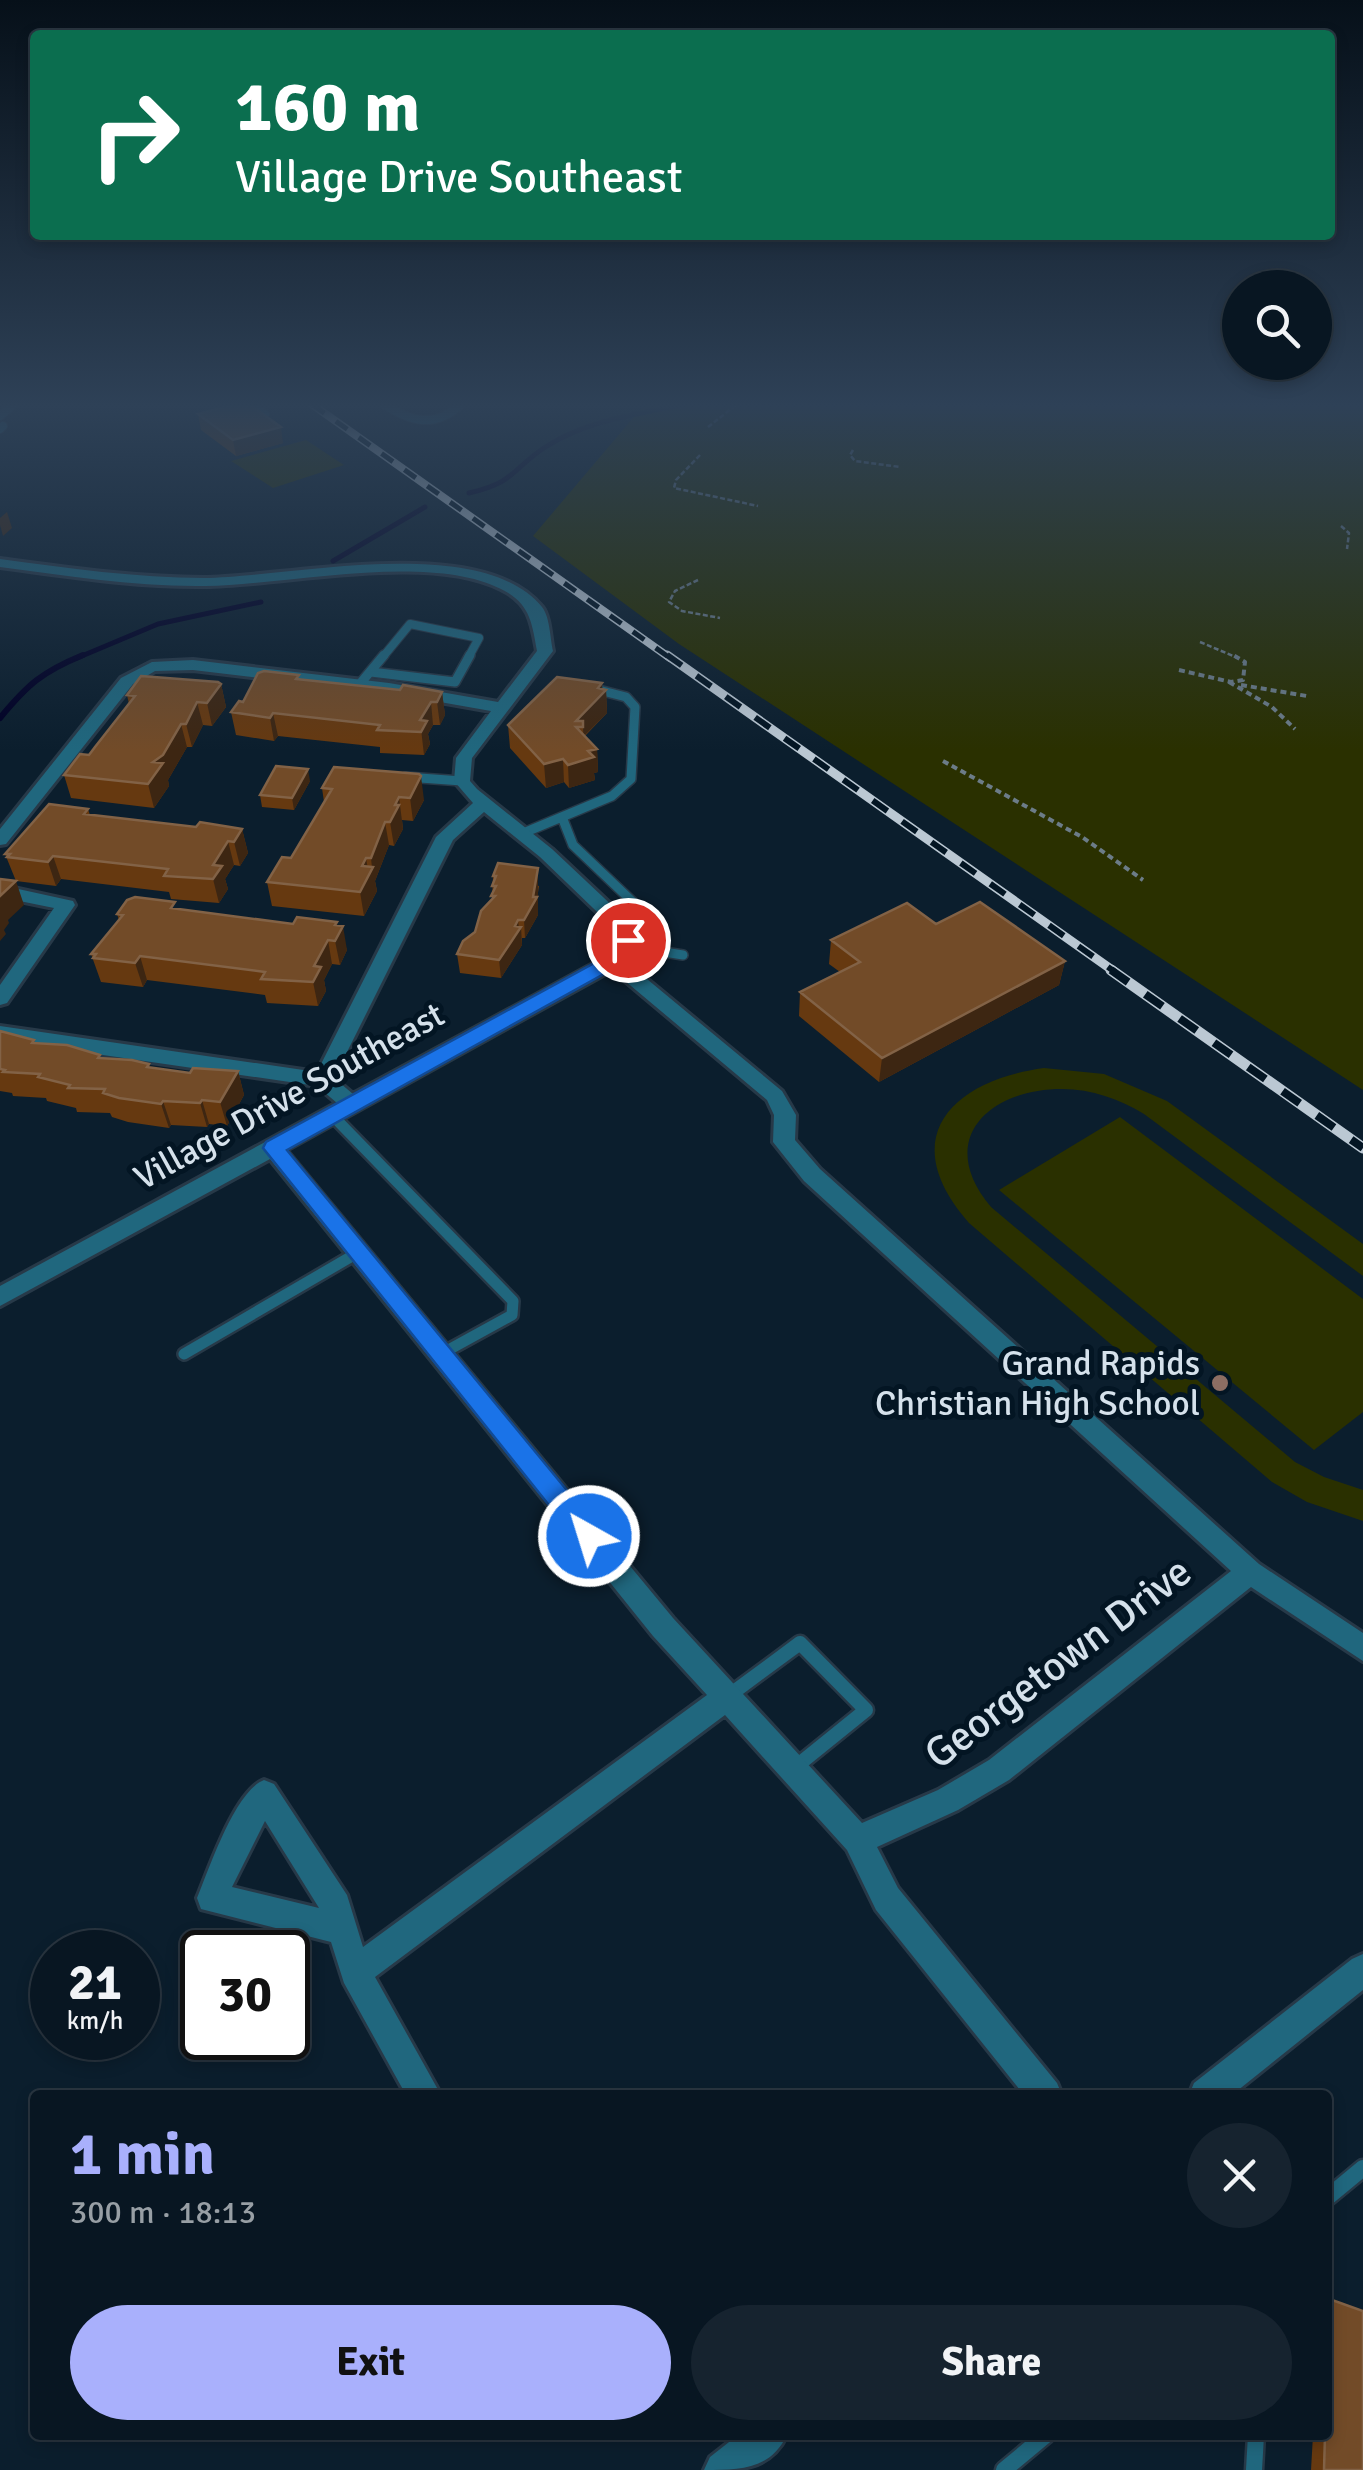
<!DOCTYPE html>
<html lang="en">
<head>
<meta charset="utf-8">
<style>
	body { margin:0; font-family:Signika,sans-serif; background:#16232f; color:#f1f3f6; height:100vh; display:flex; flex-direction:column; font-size:38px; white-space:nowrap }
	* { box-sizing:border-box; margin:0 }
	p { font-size:32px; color:#989fa5 }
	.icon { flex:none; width:55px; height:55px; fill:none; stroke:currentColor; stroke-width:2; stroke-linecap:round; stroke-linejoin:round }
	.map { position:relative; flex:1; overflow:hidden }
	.details { position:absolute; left:30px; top:2090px; width:1302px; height:350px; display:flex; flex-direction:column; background:#081622; border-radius:10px; box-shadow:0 5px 15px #0003,0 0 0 2px #293540 }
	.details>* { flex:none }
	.banner { position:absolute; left:30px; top:30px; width:1305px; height:210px; border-radius:10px; box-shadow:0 5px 15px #0003,0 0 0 2px #293540; background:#0b6e4f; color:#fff; overflow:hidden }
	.controls { position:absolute; left:1222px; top:270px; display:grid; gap:20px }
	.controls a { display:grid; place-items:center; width:110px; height:110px; border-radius:50%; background:#081622; box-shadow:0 5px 15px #0003,0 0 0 2px #293540; font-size:50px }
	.speed { position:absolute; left:30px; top:1930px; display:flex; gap:20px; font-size:50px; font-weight:700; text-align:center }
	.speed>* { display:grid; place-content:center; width:130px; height:130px; border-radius:50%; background:#081622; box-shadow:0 5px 15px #0003,0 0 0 2px #293540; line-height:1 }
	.speed small { font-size:25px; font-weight:400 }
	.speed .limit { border:5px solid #111; border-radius:15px; background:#fff; color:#111 }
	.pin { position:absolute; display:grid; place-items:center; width:85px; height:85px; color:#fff; margin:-42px; border:5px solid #fff; border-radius:50%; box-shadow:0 2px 10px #0007 }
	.me { position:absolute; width:110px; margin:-55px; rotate:321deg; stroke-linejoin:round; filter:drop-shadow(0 0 8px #0008) }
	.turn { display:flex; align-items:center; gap:35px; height:210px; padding:0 40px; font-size:45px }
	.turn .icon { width:130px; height:130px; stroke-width:2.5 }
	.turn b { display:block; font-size:70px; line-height:85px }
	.round { display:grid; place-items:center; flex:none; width:105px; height:105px; border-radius:52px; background:#16232f }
	.headline { display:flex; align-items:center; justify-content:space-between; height:170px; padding:0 40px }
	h1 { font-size:60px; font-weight:700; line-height:75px; color:#a9b0fc }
	.cta { display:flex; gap:20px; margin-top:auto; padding:20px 40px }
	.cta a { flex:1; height:115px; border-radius:60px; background:#a9b0fc; color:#111; font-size:40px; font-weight:700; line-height:115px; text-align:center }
	.cta a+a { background:#16232f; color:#f1f3f6 }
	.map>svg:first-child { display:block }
	.green { fill:#2a3000 }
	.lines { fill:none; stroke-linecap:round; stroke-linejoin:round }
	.stream-far1 { stroke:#000025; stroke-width:5 }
	.stream { stroke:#000025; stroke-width:6 }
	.lane-far4-casing { stroke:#273948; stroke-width:10 }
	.lane-far3-casing { stroke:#273948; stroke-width:12 }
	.lane-far2-casing { stroke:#273948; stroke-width:16 }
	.lane-far1-casing { stroke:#273948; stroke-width:19 }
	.lane-casing { stroke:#273948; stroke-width:21 }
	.street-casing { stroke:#273948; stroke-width:6 }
	.path-far1 { stroke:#6c7c88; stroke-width:2.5; stroke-dasharray:5 2.5; stroke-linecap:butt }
	.path { stroke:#6c7c88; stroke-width:4; stroke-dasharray:6 4; stroke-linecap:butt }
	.lane-far4 { stroke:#20677e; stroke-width:8 }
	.lane-far3 { stroke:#20677e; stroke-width:9 }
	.lane-far2 { stroke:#20677e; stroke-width:11 }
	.lane-far1 { stroke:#20677e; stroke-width:14 }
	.lane { stroke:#20677e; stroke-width:16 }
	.street { fill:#20677e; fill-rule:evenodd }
	.rail-far2-casing { stroke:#bbc8d3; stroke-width:8 }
	.rail-far1-casing { stroke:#bbc8d3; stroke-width:9 }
	.rail-casing { stroke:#bbc8d3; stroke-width:11 }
	.rail-far2 { stroke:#031523; stroke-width:5; stroke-dasharray:14; stroke-linecap:butt }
	.rail-far1 { stroke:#031523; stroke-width:6; stroke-dasharray:18; stroke-linecap:butt }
	.rail { stroke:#031523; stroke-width:8; stroke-dasharray:21; stroke-linecap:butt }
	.wall { fill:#663910 }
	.shaded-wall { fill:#3d2612 }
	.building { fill:#724b28; stroke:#826246; stroke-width:2.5 }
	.route { fill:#1a73e8; stroke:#114b97; stroke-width:2.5 }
	.education-dot { fill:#8d6e63; stroke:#031523; stroke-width:4 }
	.labels { text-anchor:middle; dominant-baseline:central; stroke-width:10; stroke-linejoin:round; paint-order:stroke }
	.street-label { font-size:35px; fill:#d5e1eb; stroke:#031523 }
	.poi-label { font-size:35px; fill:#d5e1eb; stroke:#031523; text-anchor:end }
	.near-street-label { font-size:42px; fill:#d5e1eb; stroke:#031523 }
</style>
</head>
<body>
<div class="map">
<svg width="1363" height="2470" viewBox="0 0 1363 2470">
	<rect width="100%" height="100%" fill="#0b1e2d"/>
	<!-- green -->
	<path class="green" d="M644,405H1363V1090L679,644L533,536Z
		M306,440L344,465L273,488L231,461Z
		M1044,1068L1104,1074L1167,1101L1363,1244V1276L1144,1114C1119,1099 1092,1089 1062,1089C987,1089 935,1141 991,1207L1295,1462L1324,1477L1363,1490V1521L1307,1502L1272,1482L969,1223C895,1139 950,1081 1044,1068Z
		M1120,1117L1363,1299V1412L1314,1450L999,1190Z"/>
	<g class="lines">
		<!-- stream-far1 -->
		<path class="stream-far1" d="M469,493C517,482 512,468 547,446C587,421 633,415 679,405
			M333,561L425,507
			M77,658L158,624L261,602"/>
		<!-- stream -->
		<path class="stream" d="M0,718C28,684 42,672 83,655"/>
		<defs>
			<path id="lane-far4" d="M251,405L265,414
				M385,405C412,422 435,428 460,405
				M0,416L13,405
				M0,429L3,426
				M382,658L410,624L479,638L468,658"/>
			<path id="lane-far3" d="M371,672L455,682L470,655
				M359,685L384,655
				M406,777L462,781
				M562,817L573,845L657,925
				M521,834L612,796L631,779L635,707L626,697L591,688
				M626,946L683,955"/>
			<path id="lane-far2" d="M331,1114L513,1301L512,1315L441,1354
				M184,1354L359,1252"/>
			<path id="lane-far1" d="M727,1697L800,1643L866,1710L793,1769"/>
			<path id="lane" d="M1328,2197L1363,2168
				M1004,2470L1046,2435
				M1254,2470L1256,2435"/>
			<path id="street" d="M0,559C68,568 136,578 204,578C290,577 481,532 542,607C550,617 550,638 553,651L472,758L470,781L477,789L552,849L637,929L639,933L635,946L624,960L782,1091L796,1115L795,1140L820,1169L1259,1564L1363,1633V1661L1251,1587L1009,1780L958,1810L877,1847L898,1888L1057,2083L1062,2095H1024L876,1910L847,1850L725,1715L375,1977L441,2095H406L344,1983L331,1942L201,1909L197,1898C209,1869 235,1791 264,1780L274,1784L347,1895L363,1947L707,1695L653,1636L270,1159L0,1306V1286L337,1103L317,1086L0,1040V1026L317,1072L436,837L473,803L454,781L456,758L491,711L389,693L193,670L155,671L133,684L6,844L0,845V829L121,678L152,662L193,660L389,683L498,702L537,651C532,623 530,603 501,589C428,552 287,585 205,586C137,587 68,576 0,567ZM484,812L540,857L620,934L606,957L353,1094L334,1078L453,840ZM612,970L767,1100L774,1115L773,1142L804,1181L1231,1571L989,1760L938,1790L862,1823L673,1618L286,1150ZM265,1821L319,1908L232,1887Z
				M0,885L73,901L75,905L7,1003L0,1005V985L54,908L0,897Z
				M1363,1954V1990L1232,2095H1189L1194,2083L1352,1959Z
				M738,2435H787C770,2470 740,2470 704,2470L710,2457Z"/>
		</defs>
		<!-- lane-far4 casing -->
		<use href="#lane-far4" class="lane-far4-casing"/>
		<!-- lane-far3 casing -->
		<use href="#lane-far3" class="lane-far3-casing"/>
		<!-- lane-far2 casing -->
		<use href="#lane-far2" class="lane-far2-casing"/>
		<!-- lane-far1 casing -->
		<use href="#lane-far1" class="lane-far1-casing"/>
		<!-- lane casing -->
		<use href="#lane" class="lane-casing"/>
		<!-- street casing -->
		<use href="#street" class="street-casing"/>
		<!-- path-far1 -->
		<path class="path-far1" d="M708,427L736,405
			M853,450L850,455L855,461L900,467
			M700,455L676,480L674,488L758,506
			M1341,526L1349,533L1347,549
			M698,580L675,591L669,602L682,611L720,618
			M1200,642L1238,658"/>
		<!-- path -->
		<path class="path" d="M1179,670L1231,682L1243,680L1245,662L1233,655
			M1229,682L1272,707L1295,729
			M1241,685L1307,696
			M943,761L1082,837L1143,880"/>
		<!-- lane-far4 -->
		<use href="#lane-far4" class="lane-far4"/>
		<!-- lane-far3 -->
		<use href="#lane-far3" class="lane-far3"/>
		<!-- lane-far2 -->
		<use href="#lane-far2" class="lane-far2"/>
		<!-- lane-far1 -->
		<use href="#lane-far1" class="lane-far1"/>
		<!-- lane -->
		<use href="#lane" class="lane"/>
		<!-- street -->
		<use href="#street" class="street"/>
		<defs>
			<path id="rail-far2" d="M313,405L670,658"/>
			<path id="rail-far1" d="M667,655L1115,972"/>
			<path id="rail" d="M1111,970L1363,1148"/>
		</defs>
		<!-- rail-far2 casing -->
		<use href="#rail-far2" class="rail-far2-casing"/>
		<!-- rail-far1 casing -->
		<use href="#rail-far1" class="rail-far1-casing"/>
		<!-- rail casing -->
		<use href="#rail" class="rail-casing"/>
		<!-- rail-far2 -->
		<use href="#rail-far2" class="rail-far2"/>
		<!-- rail-far1 -->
		<use href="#rail-far1" class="rail-far1"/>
		<!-- rail -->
		<use href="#rail" class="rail"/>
	</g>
	<!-- wall -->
	<path class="wall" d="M198,414L283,443L236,456L201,430Z
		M300,680L400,690L442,692L445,715L440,725H433L428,734L430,744L424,755L380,753V747L278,736L274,741L236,735L231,712L243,702Z
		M602,683V689L606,690L607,713L585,736L597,749L598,772L594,773L595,780L569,788L564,782L546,788L510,748L508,725Z
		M221,684L226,707L212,726L203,725L192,747H187L168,780L169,786L154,808L71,798L64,775L89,755L129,704L127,695Z
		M310,781L294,810L262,807L260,795Z
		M322,788L424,800L413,821L402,820L403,829L394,846L389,845L375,881L377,891L364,916L272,906L267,882L291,858L324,802Z
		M88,809L90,815L196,827L242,829L248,853L240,866L234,865L225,879L228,889L219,903L171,899L169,892L61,879L56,886L16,881L5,854Z
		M493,876L539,886L537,899L538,915L525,938H522V945L501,978L460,973L457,954L475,932L492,900Z
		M177,909L293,924L338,925L347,950L340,965L332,964L324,980L326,991L318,1006L267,1003L265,995L147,980L143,987L101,982L91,954L119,920L117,914Z
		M936,924L1065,961L1059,985L879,1082L799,1016L800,992L840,972L829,964L831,940Z
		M0,1031L34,1040L35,1044L101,1058L149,1064L150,1068L190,1073L238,1071L244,1095L227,1126L209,1124L207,1127L171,1125L169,1128L128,1122L112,1117L110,1113L77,1112L76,1108L47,1101L46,1098L13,1096L12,1093L0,1091Z
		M1332,2300L1363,2470H1311L1313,2435H1328V2303Z"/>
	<!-- shaded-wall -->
	<path class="shaded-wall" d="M281,427L283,443L236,456L233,440Z
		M7,512L12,528L3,536L0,525V518Z
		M602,683L603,694L606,690L607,713L584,736V750L583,727L576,721Z
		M221,684L226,707L212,726L207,703Z
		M442,692L445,715L440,725L437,702Z
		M197,702L203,725L192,747L186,724Z
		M431,702L433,725L428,734L430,744L424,755L420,720Z
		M273,713L278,736L274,741L270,718Z
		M181,724L187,747L168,780L169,786L154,808L148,784L153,762Z
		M597,749L598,772L594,773L595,780L569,788L568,765L588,751Z
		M563,759L564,782L546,788L544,764Z
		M308,769L310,781L294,810L292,798Z
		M421,776L424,800L413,821L410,798Z
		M399,797L403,829L394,846L390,822L395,805Z
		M385,822L389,845L375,881L377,891L364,916L360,892L362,866L366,858L369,875L372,868L371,858Z
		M242,829L248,853L240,866L234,842Z
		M228,841L234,865L225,879L228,889L219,903L213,879V865Z
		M53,856L61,879L56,886L48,862Z
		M538,868V915L525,938L524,920L533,897Z
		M16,881L24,905L8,920L9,923L4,930L6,934L0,941V896Z
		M518,920L519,929L521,927L522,945L501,978L499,960Z
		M337,922L339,932L343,926L347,950L340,965L335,941V925Z
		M328,940L332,964L324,980L326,991L318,1006L313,982L314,966Z
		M140,956L147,980L143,987L135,963Z
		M1065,961L1059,985L879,1082L882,1058Z
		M238,1071L244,1095L227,1126L220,1102Z
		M202,1100L209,1124L207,1127L200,1103Z
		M163,1101L171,1125L169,1128L161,1104Z"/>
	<!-- building -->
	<path class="building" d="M232,405H250L281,427L233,440L198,414Z
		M264,671L299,675L296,679L400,690L403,685L442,692L437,702H431L420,720L427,721L421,732L377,730L380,725L273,713L270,718L231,712L239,701L243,702L258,673Z
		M141,676L218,682L221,684L207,703L197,702L186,724H181L163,755L153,762L163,763L148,784L64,775L80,754L89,755L95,747L135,696L127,695Z
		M557,677L602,683L598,688L606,690L576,721H583V727H576L597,749L588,751L594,757L568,765L563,759L544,764L508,725Z
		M276,766L308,769L292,798L260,795Z
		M334,767L419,774L421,776L410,798L399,797L395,805H399L390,822H385L371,858H366L362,866L373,867L360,892L267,882L282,857L291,858L332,789L322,788Z
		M49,804L88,809L84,814L196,827L200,822L242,829L234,842L228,841L213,865L222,866L213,879L164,876L168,869L53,856L48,862L7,857L10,854H5Z
		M498,863L538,868L533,897H537L524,920H518L515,926L521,927L499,960L457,954L463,941L475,932L481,911L495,896H491L496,886H492L496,876H493Z
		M0,879L16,881L0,896Z
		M135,897L175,902L171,908L293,924L297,917L337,922L335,925L343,926L335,941L328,940L314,966L321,967L313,982L261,979L265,972L140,956L135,963L93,958L96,954H91L123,915L117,914L127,900Z
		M980,902L1065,961L882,1058L800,992L860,962L831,940L907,903L936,924Z
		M0,1031L34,1040L32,1043L67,1045L100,1055L98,1058L132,1060L149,1064L147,1067L190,1073L193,1068L238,1071L220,1102L202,1100L200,1103L163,1101L161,1104L119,1098L103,1093L105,1089L68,1088L70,1085L38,1077L40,1074L3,1072L5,1070L0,1069Z
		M1332,2300L1363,2311V2470H1324L1325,2435H1328V2394Z"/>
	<!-- sky -->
	<linearGradient id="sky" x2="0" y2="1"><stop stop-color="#061019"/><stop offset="0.54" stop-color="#2e4157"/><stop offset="1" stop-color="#2e4157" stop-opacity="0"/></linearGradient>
	<rect width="1363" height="751" fill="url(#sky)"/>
	<!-- route -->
	<path class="route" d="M628,934L638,940L620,965L287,1150L598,1528L602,1536L598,1544L589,1548L580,1544L263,1148L266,1142L607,956L622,936Z"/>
	<!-- markers -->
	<circle class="education-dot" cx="1220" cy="1383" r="10"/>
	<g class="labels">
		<!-- street labels -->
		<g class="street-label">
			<text transform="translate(289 1096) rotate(-29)">Village Drive Southeast</text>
		</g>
		<!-- poi labels -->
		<g class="poi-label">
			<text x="1200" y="1363">Grand Rapids<tspan x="1200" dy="40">Christian High School</tspan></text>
		</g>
		<!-- near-street labels -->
		<g class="near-street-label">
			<text transform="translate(1058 1663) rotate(-37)">Georgetown Drive</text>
		</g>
	</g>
</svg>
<div class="controls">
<a><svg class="icon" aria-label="search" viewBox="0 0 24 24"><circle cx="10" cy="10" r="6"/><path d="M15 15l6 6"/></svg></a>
</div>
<div class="speed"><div>21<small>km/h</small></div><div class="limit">30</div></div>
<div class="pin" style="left:628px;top:940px;background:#d93025"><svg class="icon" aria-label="arrive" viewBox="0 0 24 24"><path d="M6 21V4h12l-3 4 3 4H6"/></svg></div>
<svg class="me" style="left:589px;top:1536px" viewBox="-20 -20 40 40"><circle r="17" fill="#1a73e8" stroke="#fff" stroke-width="3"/><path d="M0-11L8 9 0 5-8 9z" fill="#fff"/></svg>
<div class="banner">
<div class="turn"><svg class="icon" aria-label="right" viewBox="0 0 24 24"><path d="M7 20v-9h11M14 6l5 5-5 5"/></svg><div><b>160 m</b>Village Drive Southeast</div></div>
</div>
<section class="details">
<div class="headline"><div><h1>1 min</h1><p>300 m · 18:13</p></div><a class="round"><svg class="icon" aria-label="close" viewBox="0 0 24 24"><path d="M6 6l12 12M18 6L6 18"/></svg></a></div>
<div class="cta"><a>Exit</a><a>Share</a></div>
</section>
</div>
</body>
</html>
